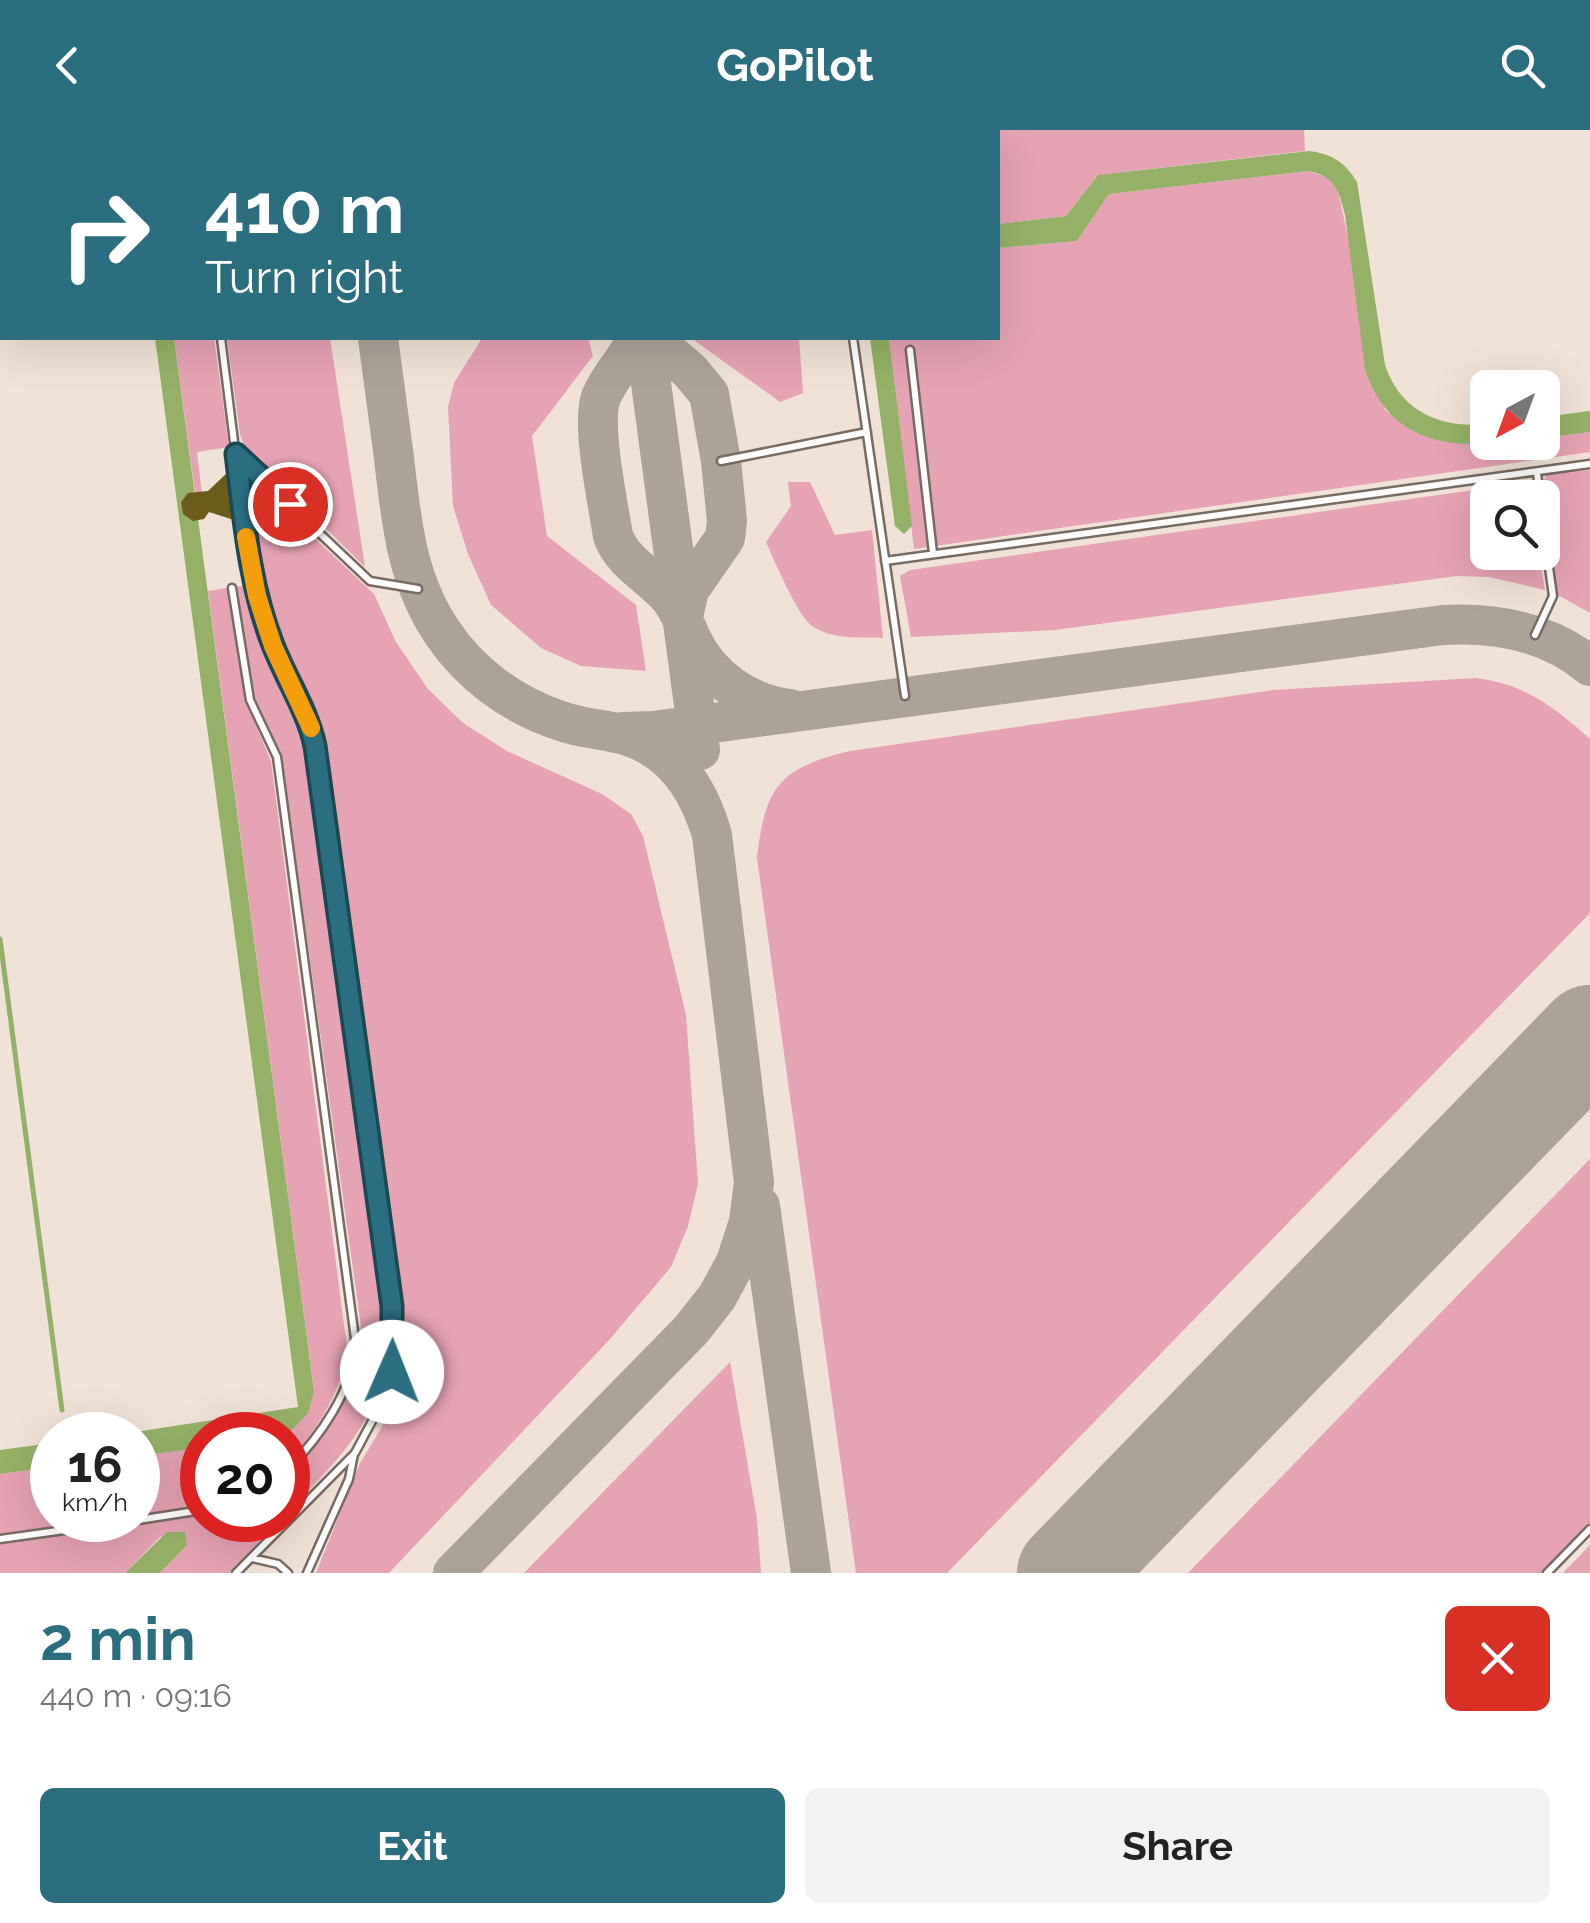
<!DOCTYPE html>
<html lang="en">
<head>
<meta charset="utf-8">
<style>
	body { margin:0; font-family:Raleway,sans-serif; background:#f2f2f2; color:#222; height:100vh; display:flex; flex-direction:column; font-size:38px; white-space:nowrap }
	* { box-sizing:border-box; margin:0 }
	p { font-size:32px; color:#767676 }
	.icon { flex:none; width:55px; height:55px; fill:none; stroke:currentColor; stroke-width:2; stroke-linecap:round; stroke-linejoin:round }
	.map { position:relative; height:1443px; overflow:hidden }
	.sheet { display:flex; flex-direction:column; background:#fff; flex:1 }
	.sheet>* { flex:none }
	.hud { position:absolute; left:0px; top:0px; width:1000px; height:210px; box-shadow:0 10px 40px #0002; background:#2b6e80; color:#fff; overflow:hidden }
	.needle { width:65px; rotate:221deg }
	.buttons { position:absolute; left:1470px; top:240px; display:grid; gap:20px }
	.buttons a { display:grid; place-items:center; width:90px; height:90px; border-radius:15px; background:#fff; box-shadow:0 10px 40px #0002; font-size:50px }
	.speed { position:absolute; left:30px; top:1282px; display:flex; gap:20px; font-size:50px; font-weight:700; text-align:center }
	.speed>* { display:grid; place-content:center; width:130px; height:130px; border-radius:50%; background:#fff; box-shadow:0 10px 40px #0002; line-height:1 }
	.speed small { font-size:25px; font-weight:400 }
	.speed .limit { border:15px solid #d22; background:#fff; color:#111 }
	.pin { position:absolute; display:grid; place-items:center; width:85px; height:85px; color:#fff; margin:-42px; border:5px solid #fff; border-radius:50%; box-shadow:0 2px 10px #0007 }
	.me { position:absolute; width:110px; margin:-55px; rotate:1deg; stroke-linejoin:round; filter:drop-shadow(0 0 8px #0008) }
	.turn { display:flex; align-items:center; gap:35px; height:210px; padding:0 40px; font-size:45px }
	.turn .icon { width:130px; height:130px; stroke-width:2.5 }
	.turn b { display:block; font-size:70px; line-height:85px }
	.round { display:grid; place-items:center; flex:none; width:105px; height:105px; border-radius:15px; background:#f2f2f2 }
	.headline { display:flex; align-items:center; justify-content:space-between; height:170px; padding:0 40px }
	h1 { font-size:60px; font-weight:700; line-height:75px; color:#2b6e80 }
	.cta { display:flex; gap:20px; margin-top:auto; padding:20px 40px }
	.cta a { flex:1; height:115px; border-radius:15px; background:#2b6e80; color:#fff; font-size:40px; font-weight:700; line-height:115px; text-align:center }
	.cta a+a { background:#f2f2f2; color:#222 }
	header { display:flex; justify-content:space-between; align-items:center; height:130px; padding:0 40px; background:#2b6e80; color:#fff; font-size:45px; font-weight:700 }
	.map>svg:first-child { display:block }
	.green { fill:#e6a3b4 }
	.water { fill:#95b167 }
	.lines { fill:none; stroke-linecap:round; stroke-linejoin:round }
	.stream { stroke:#95b167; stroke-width:5 }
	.taxiway { stroke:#aca298; stroke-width:40 }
	.runway { stroke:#aca298; stroke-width:102 }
	.building { fill:#6c5c1c }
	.service-casing { stroke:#786c62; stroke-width:11 }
	.service { stroke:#fff; stroke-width:6 }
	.route-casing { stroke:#1c4853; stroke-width:25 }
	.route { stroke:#2b6e80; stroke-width:18 }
	.slow { stroke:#f59e0b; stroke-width:18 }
</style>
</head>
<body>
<header><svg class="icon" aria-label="back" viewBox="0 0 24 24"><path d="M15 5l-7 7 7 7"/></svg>GoPilot<svg class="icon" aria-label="search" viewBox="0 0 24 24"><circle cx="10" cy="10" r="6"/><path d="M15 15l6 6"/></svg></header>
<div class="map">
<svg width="1590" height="1443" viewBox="0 0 1590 1443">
	<rect width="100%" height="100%" fill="#f0e2d6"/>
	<!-- green -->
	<path class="green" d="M662,0H812L813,2H662Z
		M863,0H1304L1305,21L1098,45L1066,86L998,94V2Z
		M1308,41L1327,47L1338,61L1385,280C1443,325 1475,312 1542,312L1543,308L1590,302V322L914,419L889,208H998V118L1077,111L1109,64Z
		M174,208H214L229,317L197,322L202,364L195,362Z
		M227,208H330L365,437L245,319L240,304Z
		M482,208H588L593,226L532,306L547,406L636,475L646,541L581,536L541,518L491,475L468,424L453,376L448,277L454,253Z
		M691,208H799L803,263L780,272Z
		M1590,340V483L1556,464L1542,352L1547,345Z
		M243,341L374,464L396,512L428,559L463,593L507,621L602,664L631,684L643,706L686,885L698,1054L688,1096L671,1137L610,1209L389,1443H316L360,1333L382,1297L395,1261L401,1220L319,600L283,523L263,466Z
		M788,352H810L835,405L872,400L883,508C859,507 833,510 812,496C797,485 774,430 766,412L791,376Z
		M1530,352L1532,367L1488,368V422L1539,423L1545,460L1489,447L1457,446L1055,500L911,507L900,446L910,440Z
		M248,455L262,503L301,587L309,617L387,1210C388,1284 336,1332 288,1382V1345C321,1311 362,1260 363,1211L282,628L251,559L235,457Z
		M227,458L245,570L271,631L347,1218C342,1262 317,1300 288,1332L287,1305L308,1282L314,1260L208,461Z
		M1476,548C1524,554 1554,576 1590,609V783L947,1443H856L757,728C765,657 779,638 850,621L1273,560Z
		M1590,1029V1393L1541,1443H1188Z
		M730,1232L757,1389L761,1443H524Z
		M202,1318V1375L138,1386V1326Z
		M52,1337V1390H107L0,1405V1344Z
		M202,1384V1390H280L229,1443H160L186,1416L184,1402L160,1407L125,1443H0V1413Z
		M1590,1415V1443H1563Z"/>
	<!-- water -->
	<path class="water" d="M1309,21C1332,24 1345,32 1357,52L1385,235C1400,281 1441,299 1487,294L1488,312L1503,313C1439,319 1387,306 1365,239L1345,85C1339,61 1335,46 1308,41L1109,64L1077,111L998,118V94L1066,86L1098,45Z
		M155,208H174L314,1261L308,1283L287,1305H202V1318L138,1326V1305H115L298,1277Z
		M870,208H889L912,396L904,404L895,396Z
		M1590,281V302L1543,308V287Z
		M52,1313V1337L0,1344V1320Z
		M167,1402H185L187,1415L160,1443H125Z"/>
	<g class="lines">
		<!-- stream -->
		<path class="stream" d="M0,203L2,202
			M0,809L62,1280"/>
		<!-- taxiway -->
		<path class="taxiway" d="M350,0V2
			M480,0L483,2
			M617,0V2
			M566,2L567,0
			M378,208C383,248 389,288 394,328C401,389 406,449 442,502C470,544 512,575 561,591C582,599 606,599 628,606C675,621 699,660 712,705L754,1052L749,1092L736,1132L717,1167L691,1200L453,1443
			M637,208C628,229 610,245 601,267C591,295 608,373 613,406C624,435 651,445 670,468C680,481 685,495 692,510C710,548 748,574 790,579
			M645,208L700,620
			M651,208L690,241L709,264L721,331L727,391L725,408L689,460L683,487
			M623,602L653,601L1443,495C1495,492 1549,502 1590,536
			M760,1076L811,1443"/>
		<!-- runway -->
		<path class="runway" d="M1068,1443L1590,906"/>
	</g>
	<!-- building -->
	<path class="building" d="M228,342L234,390L209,382L204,389L193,391L183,384L181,372L188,363L208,361Z"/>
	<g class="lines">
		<defs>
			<path id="service" d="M192,0L193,2
				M824,0L825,2
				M221,208L248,423L257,467L273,517L306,585L315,615L394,1212L386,1265L355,1323L236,1443
				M853,208L905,566
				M910,220L933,423
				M237,325L370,451L418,459
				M721,331L867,302
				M1537,343L1540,368
				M885,431L1590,334
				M232,458L250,570L277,627L356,1216C352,1261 320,1307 288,1339
				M1535,505L1553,466L1542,388
				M138,1390L202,1380
				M0,1409L136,1390
				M252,1428L278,1434L288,1443
				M307,1443L349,1349L354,1324
				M1547,1443L1590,1399"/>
		</defs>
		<!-- service casing -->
		<use href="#service" class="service-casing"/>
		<!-- service -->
		<use href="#service" class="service"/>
	</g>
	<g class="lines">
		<defs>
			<path id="route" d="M290,374L236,324C244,388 249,454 273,515C286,549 307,579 315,616L392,1176V1242"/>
		</defs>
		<!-- route casing -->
		<use href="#route" class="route-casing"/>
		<!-- route -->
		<use href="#route" class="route"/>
		<!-- slow -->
		<path class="slow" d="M246,407L257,466L273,516L311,598"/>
	</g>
</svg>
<div class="buttons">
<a><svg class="needle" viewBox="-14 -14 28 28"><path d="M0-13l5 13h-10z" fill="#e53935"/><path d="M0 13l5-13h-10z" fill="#767676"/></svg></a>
<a><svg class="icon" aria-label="search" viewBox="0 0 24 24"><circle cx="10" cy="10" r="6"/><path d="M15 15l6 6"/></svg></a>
</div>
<div class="speed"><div>16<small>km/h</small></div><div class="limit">20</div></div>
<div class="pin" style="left:290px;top:374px;background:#d93025"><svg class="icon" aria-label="arrive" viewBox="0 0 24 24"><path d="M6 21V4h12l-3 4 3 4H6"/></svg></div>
<svg class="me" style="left:392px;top:1242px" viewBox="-20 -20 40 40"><circle r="19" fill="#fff"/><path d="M0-13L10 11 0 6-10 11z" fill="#2b6e80"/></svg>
<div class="hud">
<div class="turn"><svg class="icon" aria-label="right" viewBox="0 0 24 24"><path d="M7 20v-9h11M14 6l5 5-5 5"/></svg><div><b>410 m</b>Turn right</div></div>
</div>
</div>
<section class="sheet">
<div class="headline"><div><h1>2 min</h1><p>440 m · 09:16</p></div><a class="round" style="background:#d93025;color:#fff"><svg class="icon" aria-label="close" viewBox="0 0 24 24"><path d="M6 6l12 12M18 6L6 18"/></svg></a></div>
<div class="cta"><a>Exit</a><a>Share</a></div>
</section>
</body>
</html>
